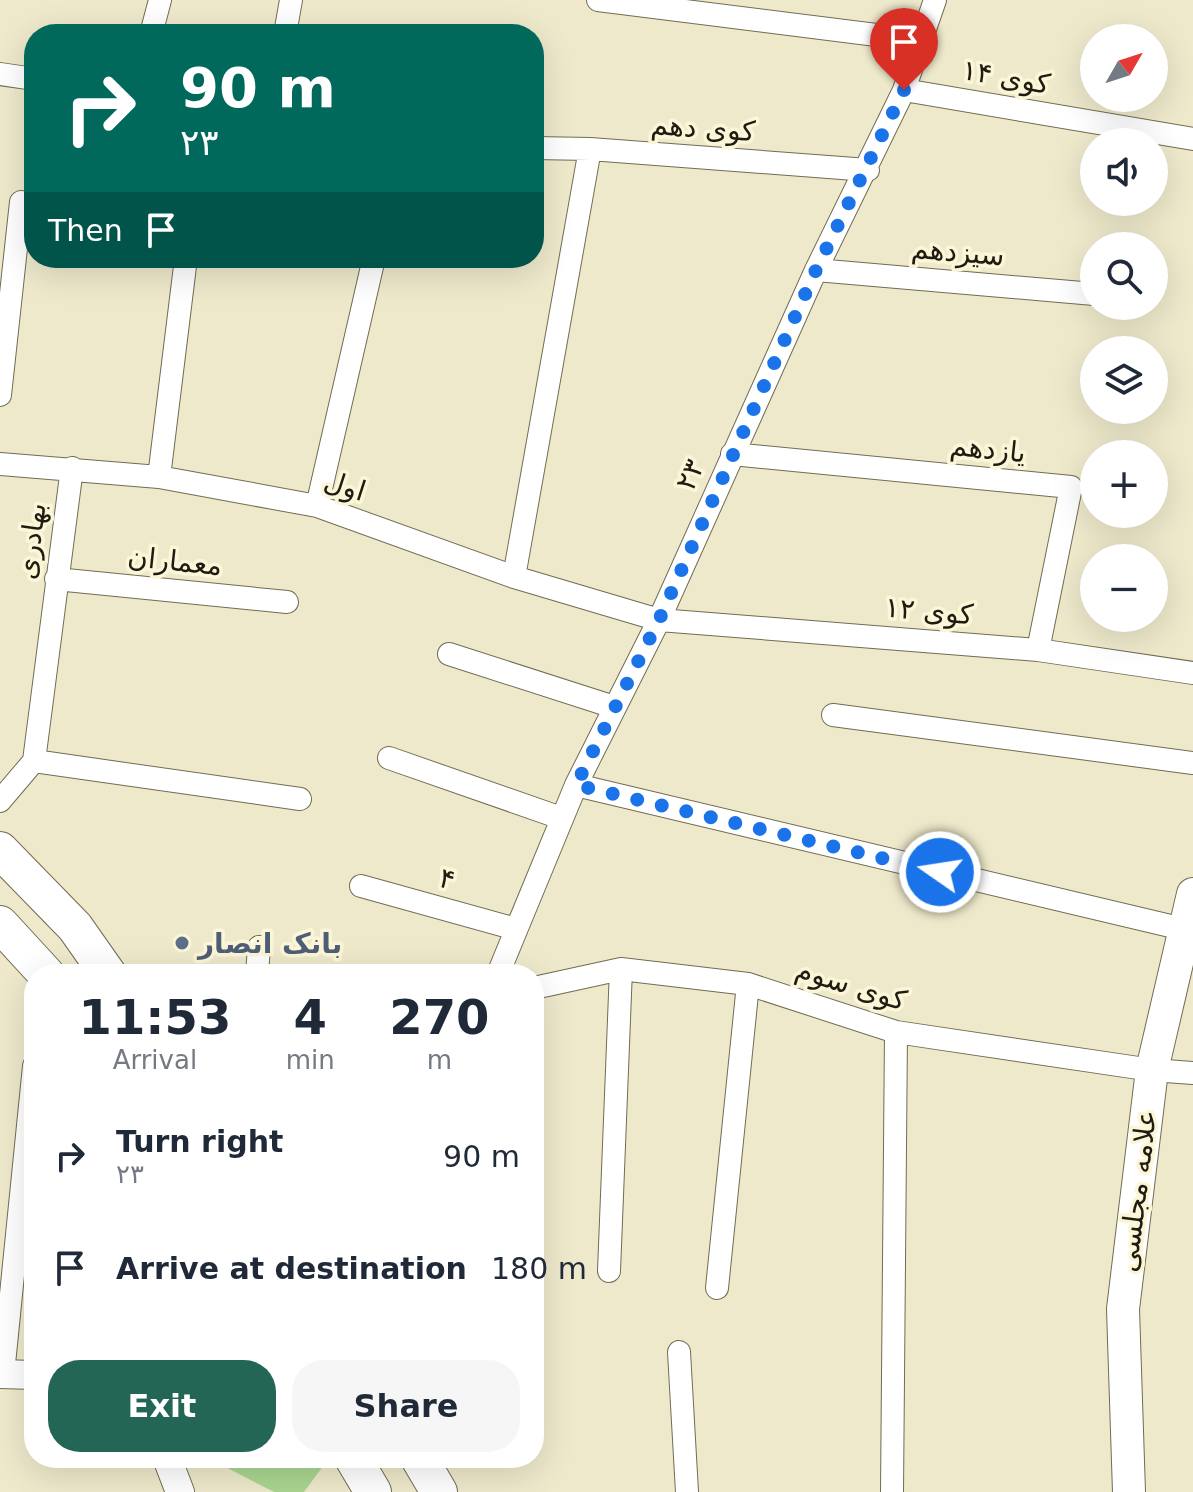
<!DOCTYPE html>
<html lang="en">
<head>
<meta charset="utf-8">
<style>
	body { margin:0; font-family:"DejaVu Sans","Noto Sans Arabic",sans-serif; background:#f6f6f7; color:#1f2937; height:100vh; display:flex; flex-direction:column; font-size:30px; white-space:nowrap }
	* { box-sizing:border-box; margin:0 }
	p { font-size:26px; color:#747a83 }
	.icon { flex:none; width:44px; height:44px; fill:none; stroke:currentColor; stroke-width:2; stroke-linecap:round; stroke-linejoin:round }
	.map { position:relative; flex:1; overflow:hidden }
	.sheet { position:absolute; left:24px; top:964px; width:520px; height:504px; display:flex; flex-direction:column; background:#fff; border-radius:32px; box-shadow:0 8px 32px #0002 }
	.sheet>* { flex:none }
	.top-card { position:absolute; left:24px; top:24px; width:520px; height:244px; border-radius:32px; box-shadow:0 8px 32px #0002; background:#00695c; color:#fff; overflow:hidden }
	.needle { width:52px; rotate:51deg }
	.controls { position:absolute; left:1080px; top:24px; display:grid; gap:16px }
	.controls a { display:grid; place-items:center; width:88px; height:88px; border-radius:50%; background:#fff; box-shadow:0 8px 32px #0002; font-size:40px }
	.pin { position:absolute; display:grid; place-items:center; width:68px; height:68px; color:#fff; margin:-82px -34px; border-radius:50% 50% 50% 0; rotate:-45deg; box-shadow:0 0 8px #0007 }
	.pin .icon { rotate:45deg }
	.me { position:absolute; width:88px; margin:-44px; rotate:283deg; stroke-linejoin:round; filter:drop-shadow(0 0 6px #0008) }
	.turn { display:flex; align-items:center; gap:28px; height:168px; padding:0 24px; font-size:36px }
	.turn .icon { width:104px; height:104px; stroke-width:2.5 }
	.turn b { display:block; font-size:56px; line-height:68px }
	.then { display:flex; align-items:center; height:76px; padding:0 24px; background:#0003; gap:16px; font-size:30px }
	.eta { display:flex; justify-content:space-evenly; align-items:center; height:136px; text-align:center }
	.eta b { font-size:48px; font-weight:700; line-height:56px }
	.action { display:flex; gap:16px; margin-top:auto; padding:16px 24px }
	.action a { flex:1; height:92px; border-radius:32px; background:#236656; color:#fff; font-size:32px; font-weight:700; line-height:92px; text-align:center }
	.action a+a { background:#f6f6f7; color:#1f2937 }
	ul { padding:0; list-style:none }
	li { display:flex; align-items:center; gap:24px; height:112px; padding:0 24px }
	li div { flex:1 }
	li b { display:block; font-size:30px }
	li em { font-style:normal }
	.map>svg:first-child { display:block }
	.green { fill:#aad690 }
	.lines { fill:none; stroke-linecap:round; stroke-linejoin:round }
	.minor-casing { stroke:#716c52; stroke-width:24 }
	.tertiary-casing { stroke:#716c52; stroke-width:30 }
	.secondary-casing { stroke:#716c52; stroke-width:34 }
	.primary-casing { stroke:#716c52; stroke-width:38 }
	.minor { stroke:#fff; stroke-width:22 }
	.tertiary { stroke:#fff; stroke-width:28 }
	.secondary { stroke:#fff; stroke-width:32 }
	.primary { stroke:#fff; stroke-width:36 }
	.route { stroke:#1a73e8; stroke-width:14; stroke-dasharray:0 25.2 }
	.service-dot { fill:#5c6f8a; stroke:#fcf6d8; stroke-width:3 }
	.labels { text-anchor:middle; dominant-baseline:central; stroke-width:7; stroke-linejoin:round; paint-order:stroke }
	.street-label { font-size:28px; fill:#1e1c11; stroke:#fcf6d8 }
	.service-label { font-size:28px; font-weight:bold; fill:#4e5e75; stroke:#fcf6d8; text-anchor:start }
</style>
</head>
<body>
<div class="map">
<svg width="1193" height="1492" viewBox="0 0 1193 1492">
	<rect width="100%" height="100%" fill="#eee9cb"/>
	<!-- green -->
	<path class="green" d="M208,1458H329L304,1492H274Z"/>
	<g class="lines">
		<defs>
			<path id="minor" d="M598,0L924,41
				M151,34L160,0
				M285,34L291,0
				M0,74L34,79
				M904,90L1193,139
				M534,148L590,149L868,170
				M816,270L1094,294
				M0,395L21,202
				M732,454L1071,487L1038,650
				M0,464L159,477L317,506L514,577L659,620L1038,650L1193,673
				M159,477L186,258
				M317,506L374,258
				M514,577L590,149
				M56,579L287,602
				M449,654L614,707
				M833,715L1193,763
				M389,758L561,818
				M34,761L300,799
				M576,785L1183,929
				M0,801L34,761L72,468
				M361,886L516,929
				M257,974L259,947
				M498,974L576,785L659,620L816,270L904,90L935,0
				M534,988L621,969L748,984L896,1032L1152,1070L1193,1073
				M609,1271L621,969
				M717,1288L748,984
				M679,1352L687,1492
				M3,1374L34,1066
				M892,1492L896,1032"/>
			<path id="tertiary" d="M0,1374L34,1375
				M167,1458L180,1492"/>
			<path id="secondary" d="M1129,1492L1123,1309L1152,1070L1193,894"/>
			<path id="primary" d="M0,850L75,927L108,974
				M0,924L46,974
				M353,1458L373,1492
				M419,1458L439,1492"/>
		</defs>
		<!-- minor casing -->
		<use href="#minor" class="minor-casing"/>
		<!-- tertiary casing -->
		<use href="#tertiary" class="tertiary-casing"/>
		<!-- secondary casing -->
		<use href="#secondary" class="secondary-casing"/>
		<!-- primary casing -->
		<use href="#primary" class="primary-casing"/>
		<!-- minor -->
		<use href="#minor" class="minor"/>
		<!-- tertiary -->
		<use href="#tertiary" class="tertiary"/>
		<!-- secondary -->
		<use href="#secondary" class="secondary"/>
		<!-- primary -->
		<use href="#primary" class="primary"/>
	</g>
	<g class="lines">
		<!-- route -->
		<path class="route" d="M904,90L816,270L659,620L576,785L940,872"/>
	</g>
	<!-- markers -->
	<circle class="service-dot" cx="182" cy="943" r="8"/>
	<g class="labels">
		<!-- street labels -->
		<g class="street-label">
			<text transform="translate(1006 77) rotate(10)">کوی ۱۴</text>
			<text transform="translate(703 128) rotate(4)">کوی دهم</text>
			<text transform="translate(958 252) rotate(5)">سیزدهم</text>
			<text transform="translate(988 449) rotate(6)">یازدهم</text>
			<text transform="translate(690 475) rotate(-66)">۲۳</text>
			<text transform="translate(345 486) rotate(18)">اول</text>
			<text transform="translate(31 541) rotate(-82)">بهادری</text>
			<text transform="translate(175 561) rotate(6)">معماران</text>
			<text transform="translate(929 611) rotate(5)">کوی ۱۲</text>
			<text transform="translate(447 879) rotate(16)">۴</text>
			<text transform="translate(851 985) rotate(17)">کوی سوم</text>
			<text transform="translate(1137 1191) rotate(-83)">علامه مجلسی</text>
		</g>
		<!-- service labels -->
		<g class="service-label">
			<text x="198" y="943">بانک انصار</text>
		</g>
	</g>
</svg>
<div class="controls">
<a><svg class="needle" viewBox="-14 -14 28 28"><path d="M0-13l5 13h-10z" fill="#e53935"/><path d="M0 13l5-13h-10z" fill="#747a83"/></svg></a>
<a><svg class="icon" aria-label="sound" viewBox="0 0 24 24"><path d="M4 9h4l5-4v14l-5-4H4zM17 9q2 3 0 6"/></svg></a>
<a><svg class="icon" aria-label="search" viewBox="0 0 24 24"><circle cx="10" cy="10" r="6"/><path d="M15 15l6 6"/></svg></a>
<a><svg class="icon" aria-label="layers" viewBox="0 0 24 24"><path d="M12 4l9 5-9 5-9-5zM3 14l9 5 9-5"/></svg></a>
<a>+</a>
<a>−</a>
</div>
<div class="pin" style="left:904px;top:90px;background:#d93025"><svg class="icon" aria-label="arrive" viewBox="0 0 24 24"><path d="M6 21V4h12l-3 4 3 4H6"/></svg></div>
<svg class="me" style="left:940px;top:872px" viewBox="-20 -20 40 40"><circle r="17" fill="#1a73e8" stroke="#fff" stroke-width="3"/><path d="M0-11L8 9 0 5-8 9z" fill="#fff"/></svg>
<div class="top-card">
<div class="turn"><svg class="icon" aria-label="right" viewBox="0 0 24 24"><path d="M7 20v-9h11M14 6l5 5-5 5"/></svg><div><b>90 m</b>۲۳</div></div>
<div class="then">Then<svg class="icon" aria-label="arrive" viewBox="0 0 24 24"><path d="M6 21V4h12l-3 4 3 4H6"/></svg></div>
</div>
<section class="sheet">
<div class="eta">
<div><b>11:53</b><p>Arrival</p></div>
<div><b>4</b><p>min</p></div>
<div><b>270</b><p>m</p></div>
</div>
<ul>
<li><svg class="icon" aria-label="right" viewBox="0 0 24 24"><path d="M7 20v-9h11M14 6l5 5-5 5"/></svg><div><b>Turn right</b><p>۲۳</p></div><em>90 m</em></li>
<li><svg class="icon" aria-label="arrive" viewBox="0 0 24 24"><path d="M6 21V4h12l-3 4 3 4H6"/></svg><div><b>Arrive at destination</b></div><em>180 m</em></li>
</ul>
<div class="action"><a>Exit</a><a>Share</a></div>
</section>
</div>
</body>
</html>
